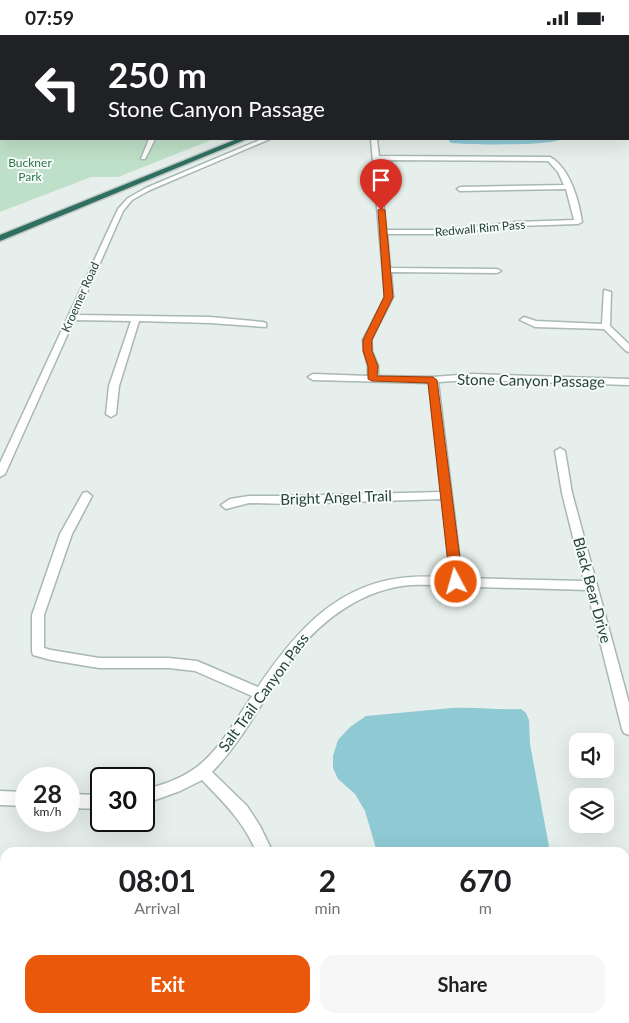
<!DOCTYPE html>
<html lang="en">
<head>
<meta charset="utf-8">
<style>
	body { margin:0; font-family:Lato,sans-serif; background:#f6f6f6; color:#202124; height:100vh; display:flex; flex-direction:column; font-size:19px; white-space:nowrap }
	* { box-sizing:border-box; margin:0 }
	p { font-size:16px; color:#757577 }
	.icon { flex:none; width:28px; height:28px; fill:none; stroke:currentColor; stroke-width:2; stroke-linecap:round; stroke-linejoin:round }
	.map { position:relative; flex:1; overflow:hidden }
	.side { position:absolute; left:0px; top:812px; width:630px; height:176px; display:flex; flex-direction:column; background:#fff; border-radius:15px 15px 0 0; box-shadow:0 5px 20px #0002 }
	.side>* { flex:none }
	.top-card { position:absolute; left:0px; top:0px; width:630px; height:105px; box-shadow:0 5px 20px #0002; background:#202124; color:#fff; overflow:hidden }
	.fabs { position:absolute; left:569px; top:698px; display:grid; gap:10px }
	.fabs a { display:grid; place-items:center; width:45px; height:45px; border-radius:10px; background:#fff; box-shadow:0 5px 20px #0002; font-size:25px }
	.speed { position:absolute; left:15px; top:732px; display:flex; gap:10px; font-size:25px; font-weight:700; text-align:center }
	.speed>* { display:grid; place-content:center; width:65px; height:65px; border-radius:50%; background:#fff; box-shadow:0 5px 20px #0002; line-height:1 }
	.speed small { font-size:12px; font-weight:400 }
	.speed .limit { border:2px solid #111; border-radius:8px; background:#fff; color:#111 }
	.pin { position:absolute; display:grid; place-items:center; width:42px; height:42px; color:#fff; margin:-51px -21px; border-radius:50% 50% 50% 0; rotate:-45deg; box-shadow:0 0 5px #0007 }
	.pin .icon { rotate:45deg }
	.me { position:absolute; width:55px; margin:-28px; rotate:354deg; stroke-linejoin:round; filter:drop-shadow(0 0 4px #0008) }
	.turn { display:flex; align-items:center; gap:18px; height:105px; padding:0 25px; font-size:22px }
	.turn .icon { width:65px; height:65px; stroke-width:2.5 }
	.turn b { display:block; font-size:35px; line-height:42px }
	.eta { display:flex; justify-content:space-evenly; align-items:center; height:85px; text-align:center }
	.eta b { font-size:30px; font-weight:700; line-height:35px }
	.cta { display:flex; gap:10px; margin-top:auto; padding:10px 25px }
	.cta a { flex:1; height:58px; border-radius:15px; background:#ea580c; color:#fff; font-size:20px; font-weight:700; line-height:58px; text-align:center }
	.cta a+a { background:#f6f6f6; color:#202124 }
	.status { display:flex; justify-content:space-between; align-items:center; height:35px; padding:0 25px; background:#fff; direction:ltr }
	.status svg { height:14px; fill:currentColor }
	.map>svg:first-child { display:block }
	.green { fill:#bfe0c8 }
	.water { fill:#8ec9d4 }
	.lines { fill:none; stroke-linecap:round; stroke-linejoin:round }
	.stream { stroke:#8ec9d4; stroke-width:1 }
	.minor-casing { stroke:#a8b8b2; stroke-width:3 }
	.secondary-casing { stroke:#a4bbb3; stroke-width:3 }
	.motorway-casing { stroke:#c2cac8; stroke-width:3 }
	.minor { fill:#fff; fill-rule:evenodd }
	.secondary { fill:#fff; fill-rule:evenodd }
	.motorway { fill:#2f6f62; fill-rule:evenodd }
	.route { fill:#ea580c; stroke:#983908 }
	.labels { text-anchor:middle; dominant-baseline:central; stroke-width:4; stroke-linejoin:round; paint-order:stroke }
	.far-park-label { font-size:12px; fill:#2d7a4b; stroke:#f7fbf9 }
	.far-street-label { font-size:12px; fill:#24423a; stroke:#f7fbf9 }
	.street-label { font-size:15px; fill:#24423a; stroke:#f7fbf9 }
</style>
</head>
<body>
<div class="status"><b>07:59</b><svg viewBox="0 0 49 12"><path d="M0 12V9h3v3zM5 12V6h3v6zM10 12V3h3v9zM15 12V0h3v12zM26 1h20v11H26zM47 4h2v5h-2z"/></svg></div>
<div class="map">
<svg width="629" height="988" viewBox="0 0 629 988">
	<rect width="100%" height="100%" fill="#e6efeb"/>
	<!-- green -->
	<path class="green" d="M0,54L1,104H149L146,110L150,112L154,104H214L118,142H91L0,177Z"/>
	<!-- water -->
	<path class="water" d="M450,104H561C552,111 468,110 452,108L449,107Z
		M452,673C475,672 498,675 521,674L526,678L529,685L530,709L550,817H377L365,776L355,759L338,744L333,733V721L338,705L350,692L366,681Z"/>
	<g class="lines">
		<!-- stream -->
		<path class="stream" d="M191,1L194,0"/>
		<defs>
			<path id="minor" d="M149,104H155L145,124H141Z
				M262,104H270L150,155L132,165L123,176L77,280L210,282L263,287L266,288V292L210,288L139,286L119,351L116,379L111,382L106,379L109,351L131,286L74,285L5,439L0,442V428L118,174L128,163L146,153Z
				M371,104H377L379,121L550,122C570,133 579,166 582,187L578,189L517,191L441,199H387L390,233L497,234L501,236L497,238L391,237L393,262L371,305L372,316L378,331V341L433,342L472,339L629,344V350L472,345L438,347L462,543L584,546L562,458L555,416L560,413L565,416L572,458L629,668V700L624,698L622,694L587,555C550,554 513,553 477,552C455,552 433,549 412,550C365,553 323,583 295,619C266,657 246,702 212,737L247,771L260,791L273,818H257C243,786 226,770 202,745L180,756L144,769V755C160,750 176,746 191,736C217,720 235,686 252,661L195,636L169,633H99L51,625L33,620L32,616V580L60,499L83,458L87,457L92,461L72,499L44,580V613L51,615L99,623H169L197,626L258,652C296,596 339,546 412,542C425,541 438,542 451,543L442,464L290,469L249,468L226,474L221,470L230,464L249,461H290L441,457L429,348L313,345L308,342L313,339L368,341V331L364,316L363,305L385,262ZM379,125L548,126L558,137L564,150L460,152L457,154L460,156L566,154L574,185L517,187L441,195H386Z
				M604,255L611,257L610,291L629,309V317L626,316L604,294L535,292L520,285L524,282L536,286L602,289Z
				M0,756L26,757V771L0,770Z
				M69,759L101,760V774L69,773Z
				M247,984H265L264,988H246Z"/>
			<path id="secondary" d="M271,0H282L283,1H272Z"/>
			<path id="motorway" d="M237,104H247L0,206V200Z"/>
		</defs>
		<!-- minor casing -->
		<use href="#minor" class="minor-casing"/>
		<!-- secondary casing -->
		<use href="#secondary" class="secondary-casing"/>
		<!-- motorway casing -->
		<use href="#motorway" class="motorway-casing"/>
		<!-- minor -->
		<use href="#minor" class="minor"/>
		<!-- secondary -->
		<use href="#secondary" class="secondary"/>
		<!-- motorway -->
		<use href="#motorway" class="motorway"/>
	</g>
	<!-- route -->
	<path class="route" d="M381,173L385,175L393,262L372,305V316L378,331L377,341L433,342L437,345L463,547L456,551L450,547L428,348L372,346L368,344V331L363,316V305L384,262L378,175Z"/>
	<g class="labels">
		<!-- far-park labels -->
		<g class="far-park-label">
			<text x="30" y="127">Buckner<tspan x="30" dy="14">Park</tspan></text>
		</g>
		<!-- far-street labels -->
		<g class="far-street-label">
			<text transform="translate(480 193) rotate(-5)">Redwall Rim Pass</text>
			<text transform="translate(80 262) rotate(-66)">Kroemer Road</text>
		</g>
		<!-- street labels -->
		<g class="street-label">
			<text transform="translate(531 345) rotate(1)">Stone Canyon Passage</text>
			<text transform="translate(336 462) rotate(-2)">Bright Angel Trail</text>
			<text transform="translate(593 555) rotate(75)">Black Bear Drive</text>
			<text transform="translate(263 657) rotate(-54)">Salt Trail Canyon Pass</text>
		</g>
	</g>
</svg>
<div class="fabs">
<a><svg class="icon" aria-label="sound" viewBox="0 0 24 24"><path d="M4 9h4l5-4v14l-5-4H4zM17 9q2 3 0 6"/></svg></a>
<a><svg class="icon" aria-label="layers" viewBox="0 0 24 24"><path d="M12 4l9 5-9 5-9-5zM3 14l9 5 9-5"/></svg></a>
</div>
<div class="speed"><div>28<small>km/h</small></div><div class="limit">30</div></div>
<div class="pin" style="left:381px;top:175px;background:#d93025"><svg class="icon" aria-label="arrive" viewBox="0 0 24 24"><path d="M6 21V4h12l-3 4 3 4H6"/></svg></div>
<svg class="me" style="left:456px;top:547px" viewBox="-20 -20 40 40"><circle r="17" fill="#ea580c" stroke="#fff" stroke-width="3"/><path d="M0-11L8 9 0 5-8 9z" fill="#fff"/></svg>
<div class="top-card">
<div class="turn"><svg class="icon" aria-label="left" viewBox="0 0 24 24"><path d="M17 20v-9H6M10 6l-5 5 5 5"/></svg><div><b>250 m</b>Stone Canyon Passage</div></div>
</div>
<section class="side">
<div class="eta">
<div><b>08:01</b><p>Arrival</p></div>
<div><b>2</b><p>min</p></div>
<div><b>670</b><p>m</p></div>
</div>
<div class="cta"><a>Exit</a><a>Share</a></div>
</section>
</div>
</body>
</html>
